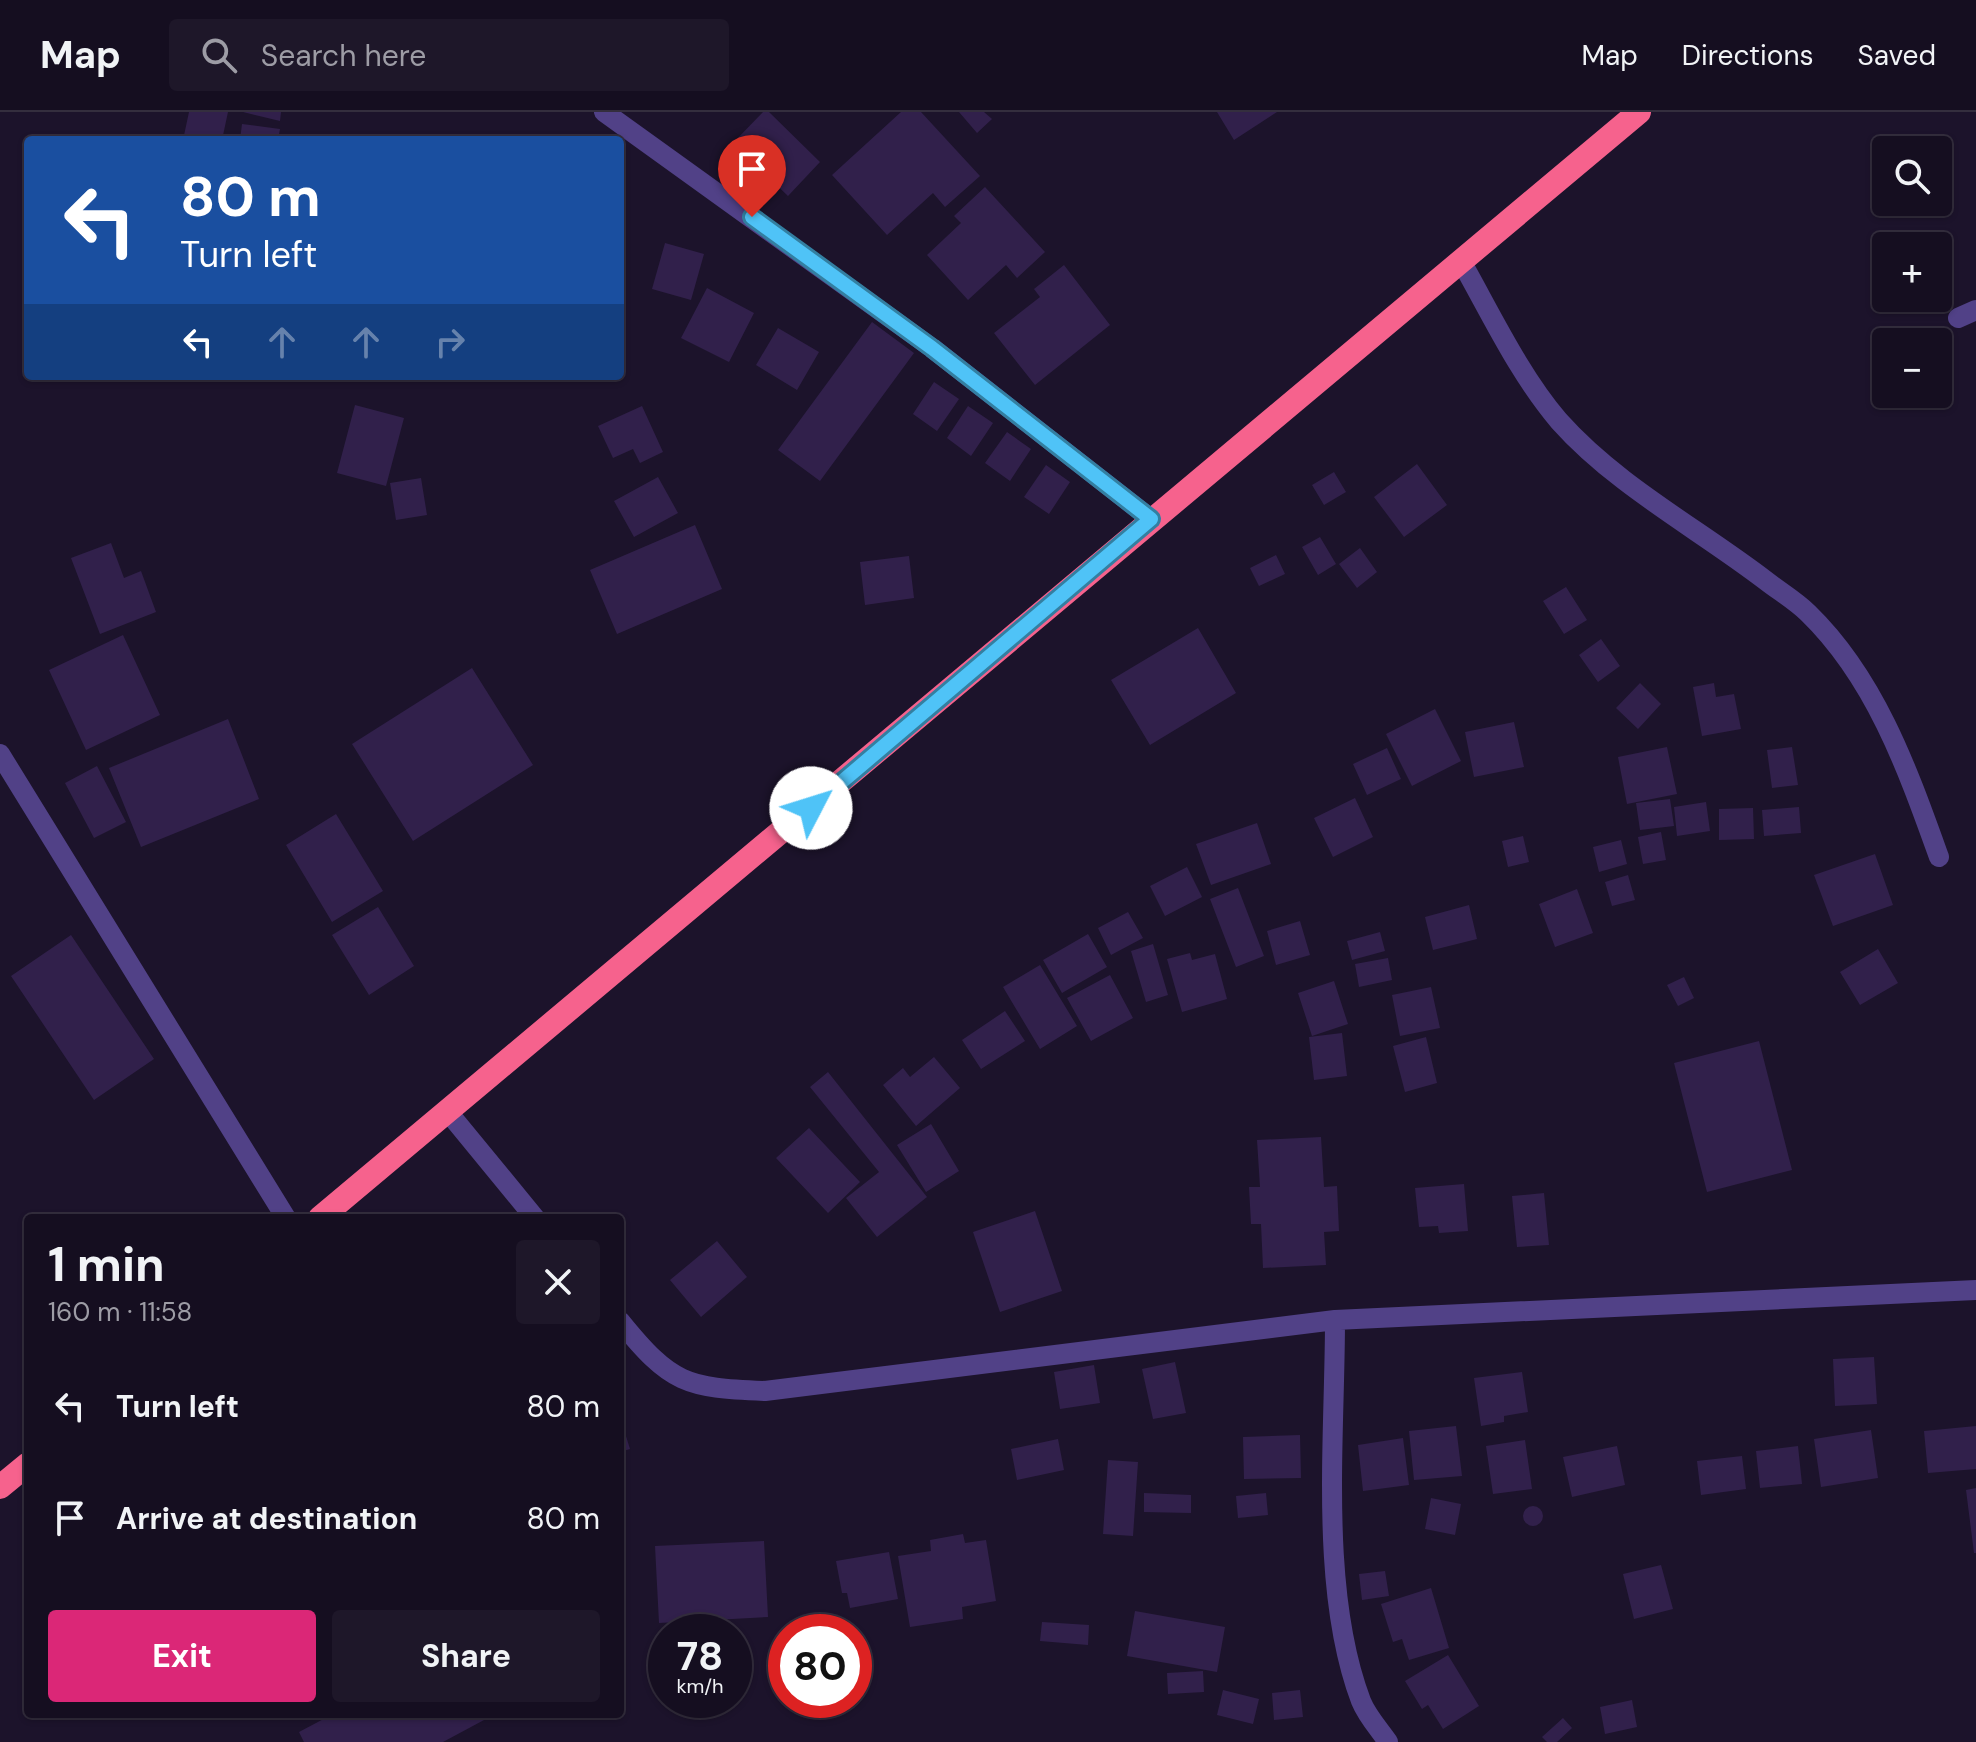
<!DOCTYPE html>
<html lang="en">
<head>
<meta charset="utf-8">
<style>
	body { margin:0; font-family:"DM Sans",sans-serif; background:#1e1729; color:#f1f3f6; height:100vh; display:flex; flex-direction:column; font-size:30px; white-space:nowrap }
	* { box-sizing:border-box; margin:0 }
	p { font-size:26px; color:#9d9ca5 }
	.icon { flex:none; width:44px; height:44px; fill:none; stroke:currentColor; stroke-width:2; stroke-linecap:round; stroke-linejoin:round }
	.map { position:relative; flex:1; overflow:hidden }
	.sheet { position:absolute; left:24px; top:1102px; width:600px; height:504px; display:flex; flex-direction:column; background:#150e20; border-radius:8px; box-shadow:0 2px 6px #0004,0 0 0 2px #342e3e }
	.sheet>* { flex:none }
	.top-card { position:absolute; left:24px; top:24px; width:600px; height:244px; border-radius:8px; box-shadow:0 2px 6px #0004,0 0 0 2px #342e3e; background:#1a4fa0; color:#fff; overflow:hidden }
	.controls { position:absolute; left:1872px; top:24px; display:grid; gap:16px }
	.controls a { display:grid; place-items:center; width:80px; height:80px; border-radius:8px; background:#150e20; box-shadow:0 2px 6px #0004,0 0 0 2px #342e3e; font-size:40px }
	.speed { position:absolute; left:648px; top:1502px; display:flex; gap:16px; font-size:40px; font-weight:700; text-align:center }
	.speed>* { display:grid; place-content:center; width:104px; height:104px; border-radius:50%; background:#150e20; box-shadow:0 2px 6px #0004,0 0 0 2px #342e3e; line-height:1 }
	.speed small { font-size:20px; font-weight:400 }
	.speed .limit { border:12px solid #d22; background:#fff; color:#111 }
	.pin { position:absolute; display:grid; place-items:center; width:68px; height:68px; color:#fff; margin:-82px -34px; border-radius:50% 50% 50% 0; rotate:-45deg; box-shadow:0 0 8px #0007 }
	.pin .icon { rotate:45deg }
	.me { position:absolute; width:88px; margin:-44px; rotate:50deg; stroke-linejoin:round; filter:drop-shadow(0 0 6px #0008) }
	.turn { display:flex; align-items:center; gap:28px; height:168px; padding:0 24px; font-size:36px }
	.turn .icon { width:104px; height:104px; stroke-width:2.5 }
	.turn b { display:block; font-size:56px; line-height:68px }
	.lanes { display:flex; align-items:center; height:76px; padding:0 24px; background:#0003; justify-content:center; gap:40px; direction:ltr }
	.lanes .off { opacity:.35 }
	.round { display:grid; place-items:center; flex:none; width:84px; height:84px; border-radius:8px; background:#1e1729 }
	.summary { display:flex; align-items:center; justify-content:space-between; height:136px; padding:0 24px }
	h1 { font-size:48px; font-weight:700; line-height:60px }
	.button { display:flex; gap:16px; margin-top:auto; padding:16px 24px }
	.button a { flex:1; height:92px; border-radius:8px; background:#db2777; color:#fff; font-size:32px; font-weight:700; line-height:92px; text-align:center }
	.button a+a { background:#1e1729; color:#f1f3f6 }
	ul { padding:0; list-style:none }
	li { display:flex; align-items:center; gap:24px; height:112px; padding:0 24px }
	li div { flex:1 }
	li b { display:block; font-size:30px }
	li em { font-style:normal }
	header { display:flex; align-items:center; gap:48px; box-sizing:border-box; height:112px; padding:0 40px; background:#150e20; border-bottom:2px solid #342e3e }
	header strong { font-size:38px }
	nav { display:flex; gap:44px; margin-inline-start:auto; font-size:28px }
	.search { width:560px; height:72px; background:#1e1729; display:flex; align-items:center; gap:20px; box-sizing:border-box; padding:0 28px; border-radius:8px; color:#9d9ca5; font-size:30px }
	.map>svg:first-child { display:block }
	.building { fill:#31204b }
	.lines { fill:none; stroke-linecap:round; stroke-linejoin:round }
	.street { stroke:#514187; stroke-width:20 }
	.highway { stroke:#f6628d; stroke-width:24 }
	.route-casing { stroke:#337fa1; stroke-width:20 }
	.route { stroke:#4fc3f7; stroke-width:14 }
</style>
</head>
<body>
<header>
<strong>Map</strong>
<div class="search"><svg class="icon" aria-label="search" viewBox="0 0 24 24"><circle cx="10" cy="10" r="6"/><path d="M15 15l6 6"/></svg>Search here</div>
<nav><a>Map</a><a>Directions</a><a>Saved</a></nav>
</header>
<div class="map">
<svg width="1976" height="1630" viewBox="0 0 1976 1630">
	<rect width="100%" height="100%" fill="#1c132b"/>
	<!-- building -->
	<path class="building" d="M189,0H228L222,28H183Z
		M243,0H281L280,9Z
		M763,0H769L820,50L788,84L733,31Z
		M901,0H921L980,64L945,95L933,81L887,123L832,63Z
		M959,0H984L992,7L977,21Z
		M1217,0H1277L1234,28Z
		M242,12L280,17L278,28H240Z
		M985,75L1045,140L1017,166L1006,153L968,188L927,143L961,111L954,104Z
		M665,131L704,142L691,188L652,177Z
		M1064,153L1110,213L1035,273L994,221L1040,185L1034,177Z
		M707,176L754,201L729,250L681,226Z
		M872,210L914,241L820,369L778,338Z
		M778,216L819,240L797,278L756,253Z
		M934,270L959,287L937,319L913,302Z
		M355,293L404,306L386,374L337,361Z
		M642,294L663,340L640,351L633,337L613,346L598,314Z
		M968,294L993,311L971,344L947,326Z
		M1007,320L1031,337L1010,369L985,351Z
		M1417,352L1447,393L1404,425L1374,385Z
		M1046,353L1070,370L1049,402L1024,385Z
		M1334,360L1346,380L1324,393L1312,373Z
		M658,365L678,401L634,425L614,389Z
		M421,366L427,403L396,408L390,371Z
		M695,413L722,477L617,522L590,458Z
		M1320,425L1336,452L1318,463L1302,435Z
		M111,431L124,466L141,459L156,500L100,522L71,446Z
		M1360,436L1377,460L1357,476L1339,452Z
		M1276,443L1285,462L1259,474L1250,456Z
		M909,444L914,486L865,493L860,450Z
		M1566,475L1587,508L1564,522L1543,489Z
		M1198,516L1236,581L1150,633L1111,568Z
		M123,523L160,603L86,638L49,558Z
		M1601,527L1620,554L1598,570L1579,543Z
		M472,556L533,653L413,729L352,632Z
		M1640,571L1661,592L1638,617L1616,596Z
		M1714,571L1716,585L1734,582L1741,617L1702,624L1693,575Z
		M1435,597L1461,649L1412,674L1386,622Z
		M228,607L259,687L141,735L109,656Z
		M1514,610L1524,655L1474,665L1465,620Z
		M1667,635L1677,682L1627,692L1618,645Z
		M1792,635L1798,673L1772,676L1767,638Z
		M1387,636L1401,667L1367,683L1353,652Z
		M97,654L126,710L94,726L65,671Z
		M1355,686L1373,725L1333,745L1314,706Z
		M1670,687L1674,714L1640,718L1636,691Z
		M1706,690L1710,719L1677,724L1674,695Z
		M1799,695L1801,721L1764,724L1762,698Z
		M1753,696L1754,727L1719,728V697Z
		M336,702L383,779L332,810L286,733Z
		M1257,711L1271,752L1211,773L1196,732Z
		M1661,720L1666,748L1643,752L1638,725Z
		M1523,724L1529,750L1508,755L1502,729Z
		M1621,728L1627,752L1599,760L1593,735Z
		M1875,742L1893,793L1833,814L1814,763Z
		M1187,755L1202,785L1165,804L1150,774Z
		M1628,763L1635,788L1612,794L1605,770Z
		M1238,776L1264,844L1236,855L1210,787Z
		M1577,777L1593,821L1555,835L1539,792Z
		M1469,793L1477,827L1433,838L1425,805Z
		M378,795L414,854L369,883L332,823Z
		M1128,800L1143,826L1111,843L1098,816Z
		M1300,809L1310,843L1276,853L1267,819Z
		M1380,820L1385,839L1352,848L1347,829Z
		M1088,822L1107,855L1062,881L1043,848Z
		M71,823L154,947L94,988L11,864Z
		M1153,832L1168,883L1146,890L1131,839Z
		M1878,837L1898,871L1860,893L1840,860Z
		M1190,841L1192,848L1215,842L1227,887L1182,900L1167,847Z
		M1388,846L1392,868L1359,875L1355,852Z
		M1040,853L1077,914L1040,937L1003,875Z
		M1110,863L1133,906L1091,929L1067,886Z
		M1684,865L1694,886L1678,894L1667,873Z
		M1334,869L1348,912L1312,924L1298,881Z
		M1431,875L1440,916L1400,924L1392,883Z
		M1005,899L1025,929L981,957L962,928Z
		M1342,921L1347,964L1314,968L1309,925Z
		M1426,925L1437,971L1405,980L1393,934Z
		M1759,929L1792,1058L1707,1080L1674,951Z
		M934,945L960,976L916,1014L883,973L903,956L910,965Z
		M828,960L927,1085L877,1125L846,1086L879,1060L810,975Z
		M931,1012L959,1059L926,1080L897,1033Z
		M809,1016L860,1070L828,1101L776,1046Z
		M1321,1025L1324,1075L1337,1074L1339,1119L1324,1120L1326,1153L1263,1156L1261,1112H1251L1249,1075H1260L1257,1028Z
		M1464,1072L1468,1119L1439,1121L1438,1114L1419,1115L1415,1076Z
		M1544,1081L1549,1133L1517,1135L1512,1084Z
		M1035,1099L1062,1179L1000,1200L973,1120Z
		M717,1129L747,1165L701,1205L670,1168Z
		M1874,1245L1877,1292L1835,1294L1833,1247Z
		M1175,1250L1186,1301L1153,1307L1142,1257Z
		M1094,1253L1100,1291L1060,1297L1054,1260Z
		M1522,1260L1528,1300L1504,1304V1310L1481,1314L1474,1266Z
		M620,1305L630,1337L620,1340Z
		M1456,1314L1462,1364L1414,1368L1409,1319Z
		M1976,1314V1357L1928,1361L1924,1319Z
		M1871,1318L1878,1366L1821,1375L1814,1327Z
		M1300,1323L1301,1366L1244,1367L1243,1325Z
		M1403,1326L1409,1373L1363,1379L1358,1333Z
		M1058,1327L1064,1358L1017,1368L1011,1337Z
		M1525,1328L1532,1377L1493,1382L1486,1334Z
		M1617,1334L1625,1373L1572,1385L1563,1345Z
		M1798,1334L1802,1372L1760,1376L1756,1339Z
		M1742,1344L1746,1377L1701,1383L1697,1349Z
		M1108,1348L1138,1350L1133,1424L1103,1422Z
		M1976,1376V1441H1974L1966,1378Z
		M1144,1381L1191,1383V1401L1144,1400Z
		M1266,1381L1268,1403L1238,1406L1236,1384Z
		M1431,1386L1461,1392L1455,1423L1425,1417Z
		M1523 1404a10 10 0 1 1 20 0a10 10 0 1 1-20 0Z
		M963,1422L965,1431L986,1428L996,1489L962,1495L963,1507L910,1515L898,1444L931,1439L930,1428Z
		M764,1429L768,1505L659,1511L655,1434Z
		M889,1440L898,1487L850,1496L847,1481H842L836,1449Z
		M1661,1453L1673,1497L1634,1507L1623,1462Z
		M1385,1459L1389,1484L1362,1488L1359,1462Z
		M1431,1476L1449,1536L1409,1548L1402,1527L1393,1530L1381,1492Z
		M1135,1499L1225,1515L1217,1560L1127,1544Z
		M1042,1510L1089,1513L1088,1533L1040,1529Z
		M1448,1543L1479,1594L1443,1617L1428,1593L1422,1597L1405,1569Z
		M1203,1559L1204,1580L1168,1582L1167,1561Z
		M1223,1578L1259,1587L1253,1612L1217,1603Z
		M1300,1578L1303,1605L1274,1608L1272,1581Z
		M1632,1588L1637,1615L1605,1622L1600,1595Z
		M333,1602H481L484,1608L443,1630H304L299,1620Z
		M1563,1606L1572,1616L1557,1630H1547L1542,1625Z"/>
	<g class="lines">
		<!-- street -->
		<path class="street" d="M604,0L932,236L1151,407
			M1461,149C1491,202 1519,262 1559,309C1616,373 1697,416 1765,468C1779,479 1796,489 1808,501C1876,567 1908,659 1939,745
			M1958,206L1976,198
			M0,642L286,1106
			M448,1000L535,1106
			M1335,1208C1335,1326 1319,1478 1361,1589C1367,1604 1379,1617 1388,1630
			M620,1209C671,1272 686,1276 765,1279L1335,1208L1976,1178"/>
		<!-- highway -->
		<path class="highway" d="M320,1106L1639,0
			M0,1375L28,1352"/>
	</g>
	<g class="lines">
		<defs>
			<path id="route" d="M752,105L932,236L1151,407L811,696"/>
		</defs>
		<!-- route casing -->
		<use href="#route" class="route-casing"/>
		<!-- route -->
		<use href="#route" class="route"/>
	</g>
</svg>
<div class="controls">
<a><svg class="icon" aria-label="search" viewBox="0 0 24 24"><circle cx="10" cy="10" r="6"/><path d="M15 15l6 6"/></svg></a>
<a>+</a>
<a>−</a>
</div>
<div class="speed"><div>78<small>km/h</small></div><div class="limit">80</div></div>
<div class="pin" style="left:752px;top:105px;background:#d93025"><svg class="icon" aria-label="arrive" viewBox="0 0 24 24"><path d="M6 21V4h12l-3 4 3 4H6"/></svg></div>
<svg class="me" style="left:811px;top:696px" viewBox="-20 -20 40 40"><circle r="19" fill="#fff"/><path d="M0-13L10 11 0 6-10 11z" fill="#4fc3f7"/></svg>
<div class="top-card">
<div class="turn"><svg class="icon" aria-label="left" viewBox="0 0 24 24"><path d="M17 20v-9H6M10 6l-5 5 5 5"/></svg><div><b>80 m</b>Turn left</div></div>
<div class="lanes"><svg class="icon" aria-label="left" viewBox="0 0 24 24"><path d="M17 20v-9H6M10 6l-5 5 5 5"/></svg><svg class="icon off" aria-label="ahead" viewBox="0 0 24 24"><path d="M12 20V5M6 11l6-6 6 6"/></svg><svg class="icon off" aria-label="ahead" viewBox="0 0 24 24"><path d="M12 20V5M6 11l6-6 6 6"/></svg><svg class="icon off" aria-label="right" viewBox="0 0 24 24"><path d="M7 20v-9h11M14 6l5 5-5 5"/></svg></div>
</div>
<section class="sheet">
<div class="summary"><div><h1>1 min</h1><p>160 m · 11:58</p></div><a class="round"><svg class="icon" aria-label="close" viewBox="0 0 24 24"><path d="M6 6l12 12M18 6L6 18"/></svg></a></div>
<ul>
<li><svg class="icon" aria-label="left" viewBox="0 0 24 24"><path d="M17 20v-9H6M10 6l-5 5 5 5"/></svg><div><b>Turn left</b></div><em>80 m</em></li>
<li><svg class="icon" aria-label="arrive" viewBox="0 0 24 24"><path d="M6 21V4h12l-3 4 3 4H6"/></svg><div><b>Arrive at destination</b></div><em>80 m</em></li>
</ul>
<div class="button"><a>Exit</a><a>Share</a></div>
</section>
</div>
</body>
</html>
